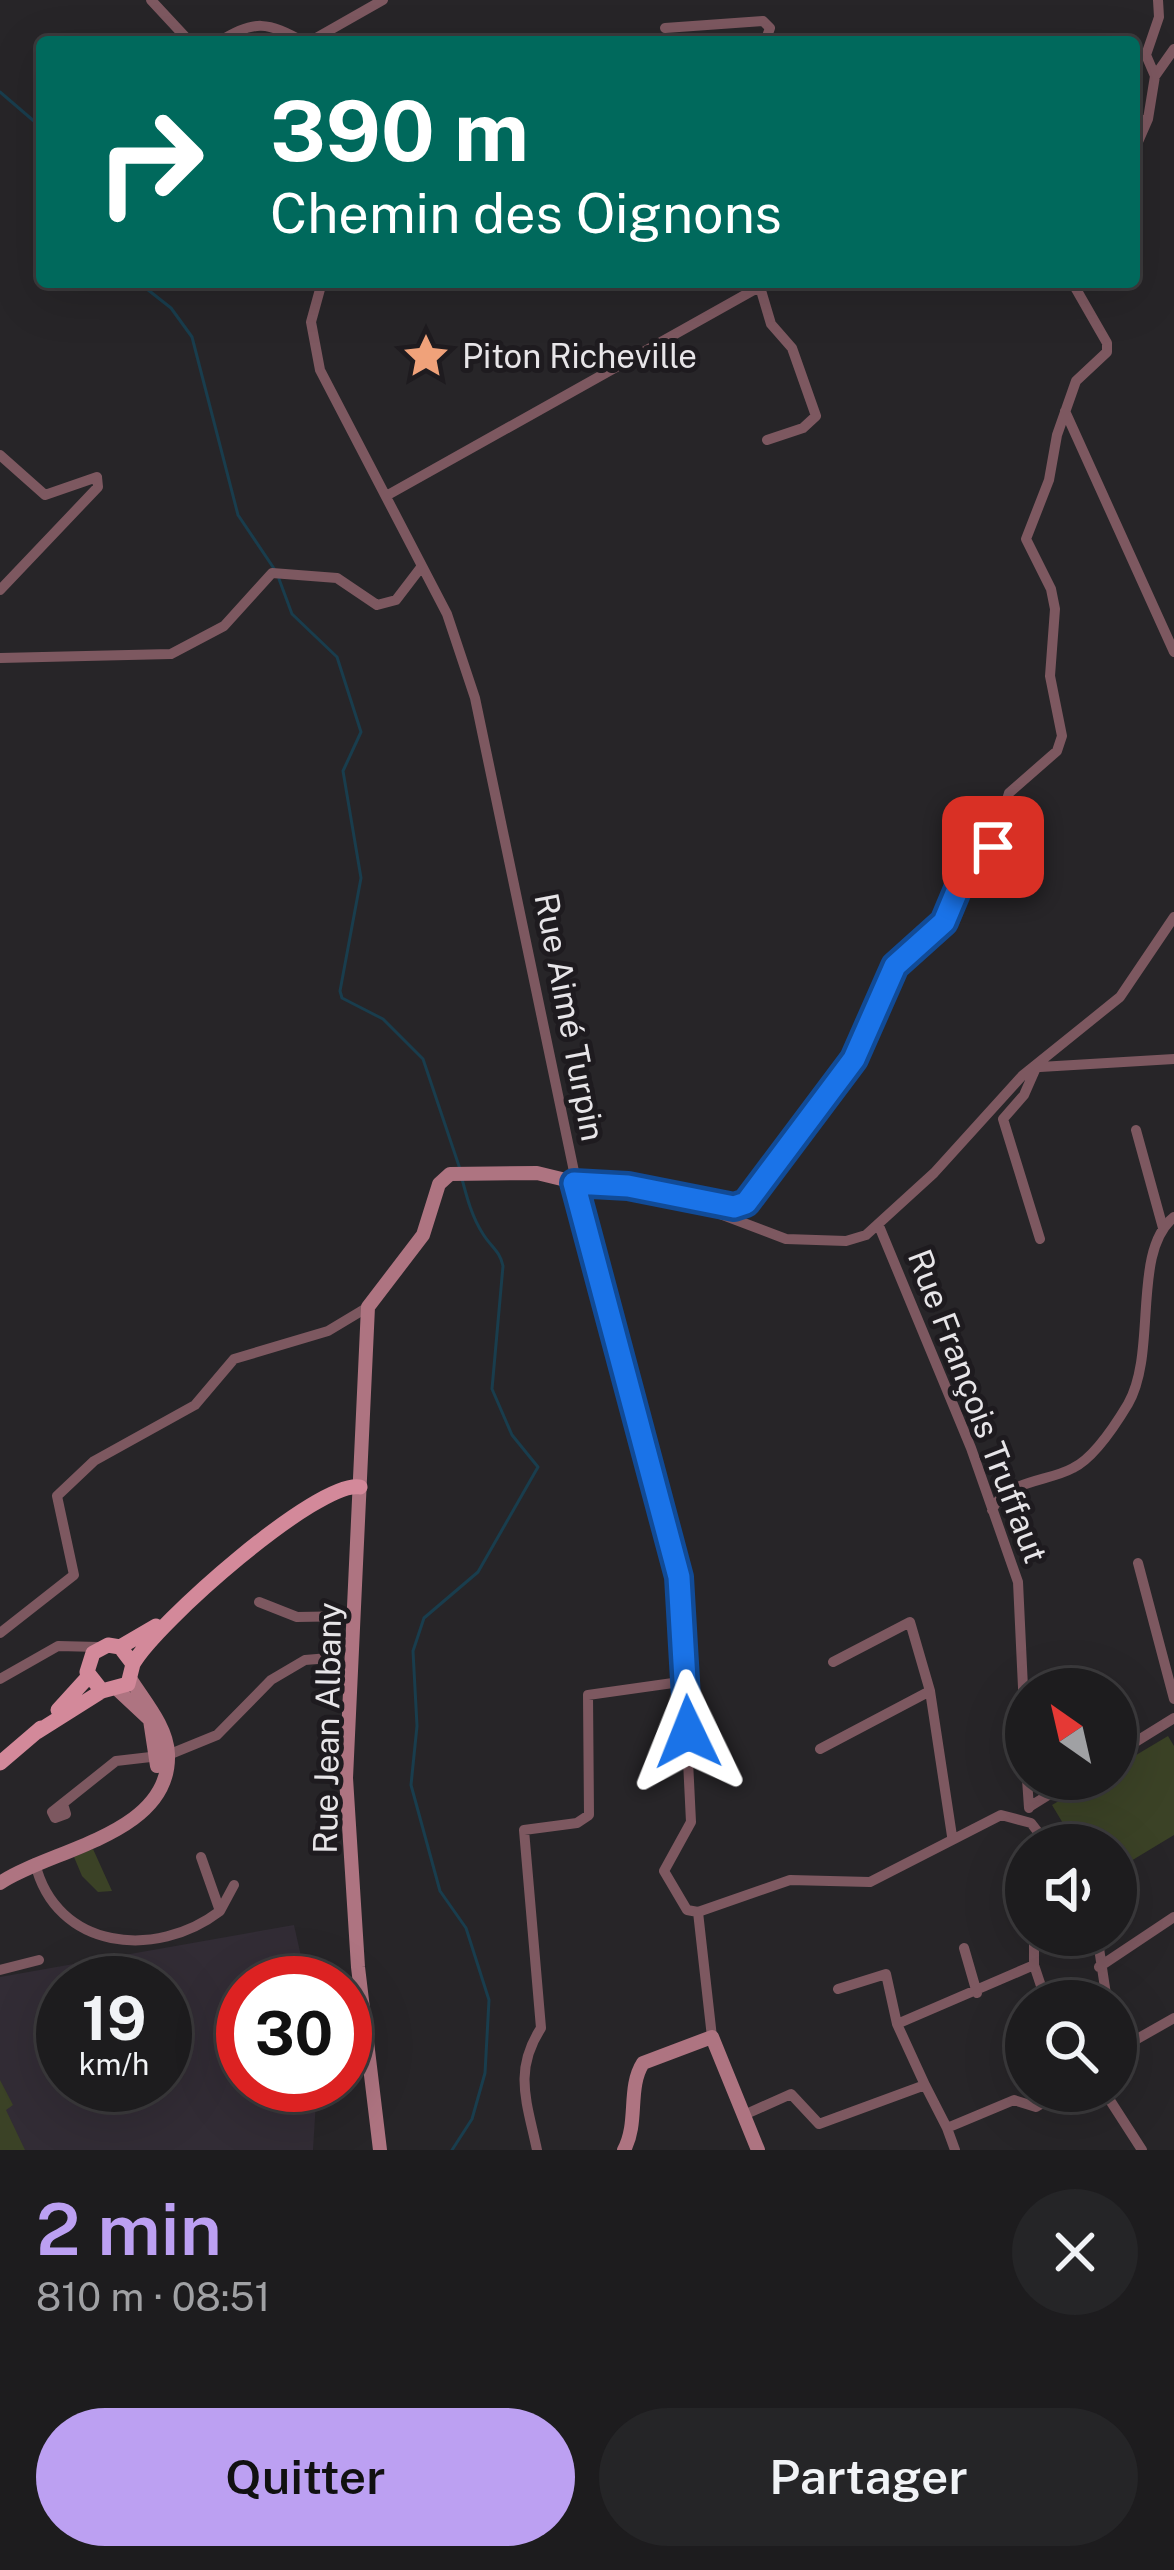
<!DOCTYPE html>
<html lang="fr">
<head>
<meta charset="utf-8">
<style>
	body { margin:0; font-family:"Public Sans",sans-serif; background:#252527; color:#f1f3f6; height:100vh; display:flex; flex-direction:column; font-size:45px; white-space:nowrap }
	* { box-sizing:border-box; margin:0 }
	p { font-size:39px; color:#a0a1a4 }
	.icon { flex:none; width:66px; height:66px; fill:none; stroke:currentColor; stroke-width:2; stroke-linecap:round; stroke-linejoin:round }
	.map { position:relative; height:2150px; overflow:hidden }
	.details { display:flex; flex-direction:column; background:#1d1c1e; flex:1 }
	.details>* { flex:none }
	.banner { position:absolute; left:36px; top:36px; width:1104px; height:252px; border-radius:12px; box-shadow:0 12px 48px #0002,0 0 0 3px #3b3a3c; background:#00695c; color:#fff; overflow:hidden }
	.needle { width:78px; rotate:326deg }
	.fabs { position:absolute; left:1005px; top:1668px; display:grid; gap:24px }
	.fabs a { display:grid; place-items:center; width:132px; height:132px; border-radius:50%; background:#1d1c1e; box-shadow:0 12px 48px #0002,0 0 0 3px #3b3a3c; font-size:60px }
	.speed { position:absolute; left:36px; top:1956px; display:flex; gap:24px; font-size:60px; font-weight:700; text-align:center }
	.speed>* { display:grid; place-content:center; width:156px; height:156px; border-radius:50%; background:#1d1c1e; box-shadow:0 12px 48px #0002,0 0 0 3px #3b3a3c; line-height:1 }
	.speed small { font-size:30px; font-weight:400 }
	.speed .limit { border:18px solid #d22; background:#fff; color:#111 }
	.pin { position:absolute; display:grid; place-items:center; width:102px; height:102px; color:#fff; margin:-51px; border-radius:24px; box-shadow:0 6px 18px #0006 }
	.me { position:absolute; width:132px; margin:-66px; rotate:358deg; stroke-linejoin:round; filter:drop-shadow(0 0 9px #0008) }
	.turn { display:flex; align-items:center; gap:42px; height:252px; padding:0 36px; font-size:54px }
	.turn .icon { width:156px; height:156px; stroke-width:2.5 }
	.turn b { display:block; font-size:84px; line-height:102px }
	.round { display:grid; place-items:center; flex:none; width:126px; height:126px; border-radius:63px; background:#252527 }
	.headline { display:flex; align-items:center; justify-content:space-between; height:204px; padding:0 36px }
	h1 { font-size:72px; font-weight:600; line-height:90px; color:#bca0f2 }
	.cta { display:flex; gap:24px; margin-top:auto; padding:24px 36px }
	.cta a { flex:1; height:138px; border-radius:72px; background:#bca0f2; color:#111; font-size:48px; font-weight:600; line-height:138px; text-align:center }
	.cta a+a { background:#252527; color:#f1f3f6 }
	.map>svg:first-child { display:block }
	.built { fill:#322c35; fill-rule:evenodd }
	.green { fill:#3b4226 }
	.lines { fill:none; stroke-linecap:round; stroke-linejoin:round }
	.stream { stroke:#193d4d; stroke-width:3 }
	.street { stroke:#7d5860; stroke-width:10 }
	.secondary { stroke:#ae7481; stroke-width:14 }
	.primary { stroke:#d3899a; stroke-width:15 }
	.route-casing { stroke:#114b97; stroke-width:30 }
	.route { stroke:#1a73e8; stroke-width:21 }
	.labels { text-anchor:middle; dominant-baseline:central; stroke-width:10; stroke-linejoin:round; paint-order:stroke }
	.poi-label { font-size:33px; fill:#e7e5e8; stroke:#1e1b1f; text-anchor:start }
	.street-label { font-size:33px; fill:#e7e5e8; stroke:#1e1b1f }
</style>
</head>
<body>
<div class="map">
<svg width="1174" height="2150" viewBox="0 0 1174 2150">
	<rect width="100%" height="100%" fill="#272528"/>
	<!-- built -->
	<path class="built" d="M294,1925L307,1983H243V2085H317L313,2150H0V1977ZM63,1983H165V2085H63Z"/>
	<!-- green -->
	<path class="green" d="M1168,1736L1174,1746V1835L1116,1870V1845H1076L1052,1805L1096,1779H1116V1767Z
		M93,1849L112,1891L98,1892L82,1876L74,1857Z
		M0,2080L13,2105L6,2110L25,2150H0Z"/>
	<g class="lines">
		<!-- stream -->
		<path class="stream" d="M0,92L42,128
			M138,282L171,308L192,337L238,515L275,570
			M279,579L292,614L337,657L361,732L343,771L361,878L340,991L342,998L383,1019L423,1059L460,1169
			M452,2150L472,2119L485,2073L489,2000L466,1928L440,1891L411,1785L417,1726L413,1651L424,1618L478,1572L538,1467L512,1435L492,1389L503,1266C500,1251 491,1247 483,1234C472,1217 467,1198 462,1179"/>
		<!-- street -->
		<path class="street" d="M151,0L190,42
			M665,28L763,21L770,28L765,42
			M219,42C254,19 268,22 304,42
			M309,42L383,0
			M1155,76L1146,55L1159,17L1158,0
			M1134,122L1148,119L1155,76L1174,49
			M1134,151L1148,119
			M322,282L311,322L320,370L447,614L475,698L594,1267L679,1577L691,1822L664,1871L687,1910L698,1912
			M760,287L771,324L792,348L816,416L803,428L767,440
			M1065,411L1174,652
			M0,455L45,495L97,477L98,487L0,590
			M386,496L768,282
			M0,658L171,654L224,626L272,573L337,578L377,605L396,600L422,566
			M1040,1067L1174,1059
			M1035,1070L1024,1095L1003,1119L1040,1239
			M1136,1130L1163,1228
			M574,1182L662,1192L786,1239L846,1241L866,1235L934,1173L1022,1076L1120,997L1174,917
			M699,1202L733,1207L759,1192L854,1059L895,966L944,922L962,879L993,847L1009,793L1057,751L1062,736L1050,676L1055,609L1051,589L1026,539L1049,480L1057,435L1076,381L1107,352V343L1072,282
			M879,1226L971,1448L1018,1582L1026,1751
			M992,1510C1006,1480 1048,1482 1073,1468C1094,1458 1116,1424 1128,1404C1158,1352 1131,1251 1174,1217
			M1138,1563L1174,1699
			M259,1602L297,1617L355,1616
			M0,1633L74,1575L57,1496L94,1461L195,1405L234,1359L328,1331L368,1307
			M833,1662L910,1622L930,1691L952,1836
			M0,1679L58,1646L99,1647
			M820,1749L930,1691
			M1116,1754L1174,1718
			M1027,1779L1029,1808
			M63,1804L66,1814L55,1818L52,1812L116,1761L168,1755L217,1735L271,1680L305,1660L329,1658L350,1671
			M1029,1807L1074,1779
			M35,1863C56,1950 156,1960 220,1911L201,1857
			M220,1911L234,1885
			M698,1912L790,1880L870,1882L1001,1815L1031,1823L1048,1845
			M698,1912L712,2037
			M1034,1935V1965L1046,2001
			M1097,1935L1107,2001
			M964,1948L977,1993
			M1099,1967L1174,1917
			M0,1970L39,1960
			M838,1989L886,1974L897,2024L1034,1965
			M897,2024L925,2085
			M1116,2051L1174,2018
			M1104,2091L1142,2150
			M744,2115L791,2094L819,2124L925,2085L947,2128L1014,2100L1036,2107L1062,2091
			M947,2128L955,2150
			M537,2150C527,2102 513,2071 541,2028L524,1830L577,1823L589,1815L588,1695L687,1681"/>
		<!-- secondary -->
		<path class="secondary" d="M119,1691L150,1720L157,1766
			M0,1883C50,1849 171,1835 168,1754C167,1727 145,1702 131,1680
			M380,2150L358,1967L346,1778L368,1307L423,1235L439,1184L450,1174L537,1173L574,1182
			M624,2150C639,2122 627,2088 643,2063L712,2037L758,2150"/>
		<!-- primary -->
		<path class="primary" d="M133,1664C155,1624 319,1479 360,1487
			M102,1691L87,1672L93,1653L108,1645L120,1647L156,1626
			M58,1710L88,1677
			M37,1732L102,1691L128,1684L133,1664L120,1647
			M0,1763L41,1728"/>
	</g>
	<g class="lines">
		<defs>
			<path id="route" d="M688,1732L679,1577L574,1183L628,1186L734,1207L746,1203L854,1059L895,966L944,922L962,879L993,847"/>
		</defs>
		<!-- route casing -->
		<use href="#route" class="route-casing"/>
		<!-- route -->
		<use href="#route" class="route"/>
	</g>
	<!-- icons -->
	<defs>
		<symbol id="sight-bare" viewBox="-9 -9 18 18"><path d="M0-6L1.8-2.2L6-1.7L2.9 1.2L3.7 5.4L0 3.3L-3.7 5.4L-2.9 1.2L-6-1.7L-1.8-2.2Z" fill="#f0a27a" stroke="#1e1b1f" stroke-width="2.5" paint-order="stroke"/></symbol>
	</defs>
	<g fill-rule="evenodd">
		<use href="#sight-bare" x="393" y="323" width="66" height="66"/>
	</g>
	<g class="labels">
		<!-- poi labels -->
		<g class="poi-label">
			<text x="462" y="356">Piton Richeville</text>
		</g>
		<!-- street labels -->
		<g class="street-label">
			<text transform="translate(570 1017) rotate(79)">Rue Aimé Turpin</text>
			<text transform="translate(978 1406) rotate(69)">Rue François Truffaut</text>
			<text transform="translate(327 1728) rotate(-89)">Rue Jean Albany</text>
		</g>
	</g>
</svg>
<div class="fabs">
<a><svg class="needle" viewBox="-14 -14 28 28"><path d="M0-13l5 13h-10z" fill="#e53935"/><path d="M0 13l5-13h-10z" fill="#a0a1a4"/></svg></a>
<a><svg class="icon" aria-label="sound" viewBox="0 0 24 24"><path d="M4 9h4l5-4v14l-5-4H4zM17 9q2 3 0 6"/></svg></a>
<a><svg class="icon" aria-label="search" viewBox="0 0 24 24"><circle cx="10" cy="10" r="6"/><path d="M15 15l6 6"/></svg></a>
</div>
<div class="speed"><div>19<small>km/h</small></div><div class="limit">30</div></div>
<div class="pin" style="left:993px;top:847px;background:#d93025"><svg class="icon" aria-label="arrive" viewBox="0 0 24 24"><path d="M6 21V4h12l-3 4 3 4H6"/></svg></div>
<svg class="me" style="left:688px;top:1732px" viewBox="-20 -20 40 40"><path d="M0-17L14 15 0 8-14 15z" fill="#1a73e8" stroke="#fff" stroke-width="4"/></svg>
<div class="banner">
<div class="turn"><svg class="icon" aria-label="right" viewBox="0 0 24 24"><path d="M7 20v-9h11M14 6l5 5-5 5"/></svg><div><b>390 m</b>Chemin des Oignons</div></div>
</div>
</div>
<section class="details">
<div class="headline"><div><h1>2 min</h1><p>810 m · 08:51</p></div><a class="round"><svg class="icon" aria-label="close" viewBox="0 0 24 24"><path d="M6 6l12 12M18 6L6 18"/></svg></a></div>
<div class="cta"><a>Quitter</a><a>Partager</a></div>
</section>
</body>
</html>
